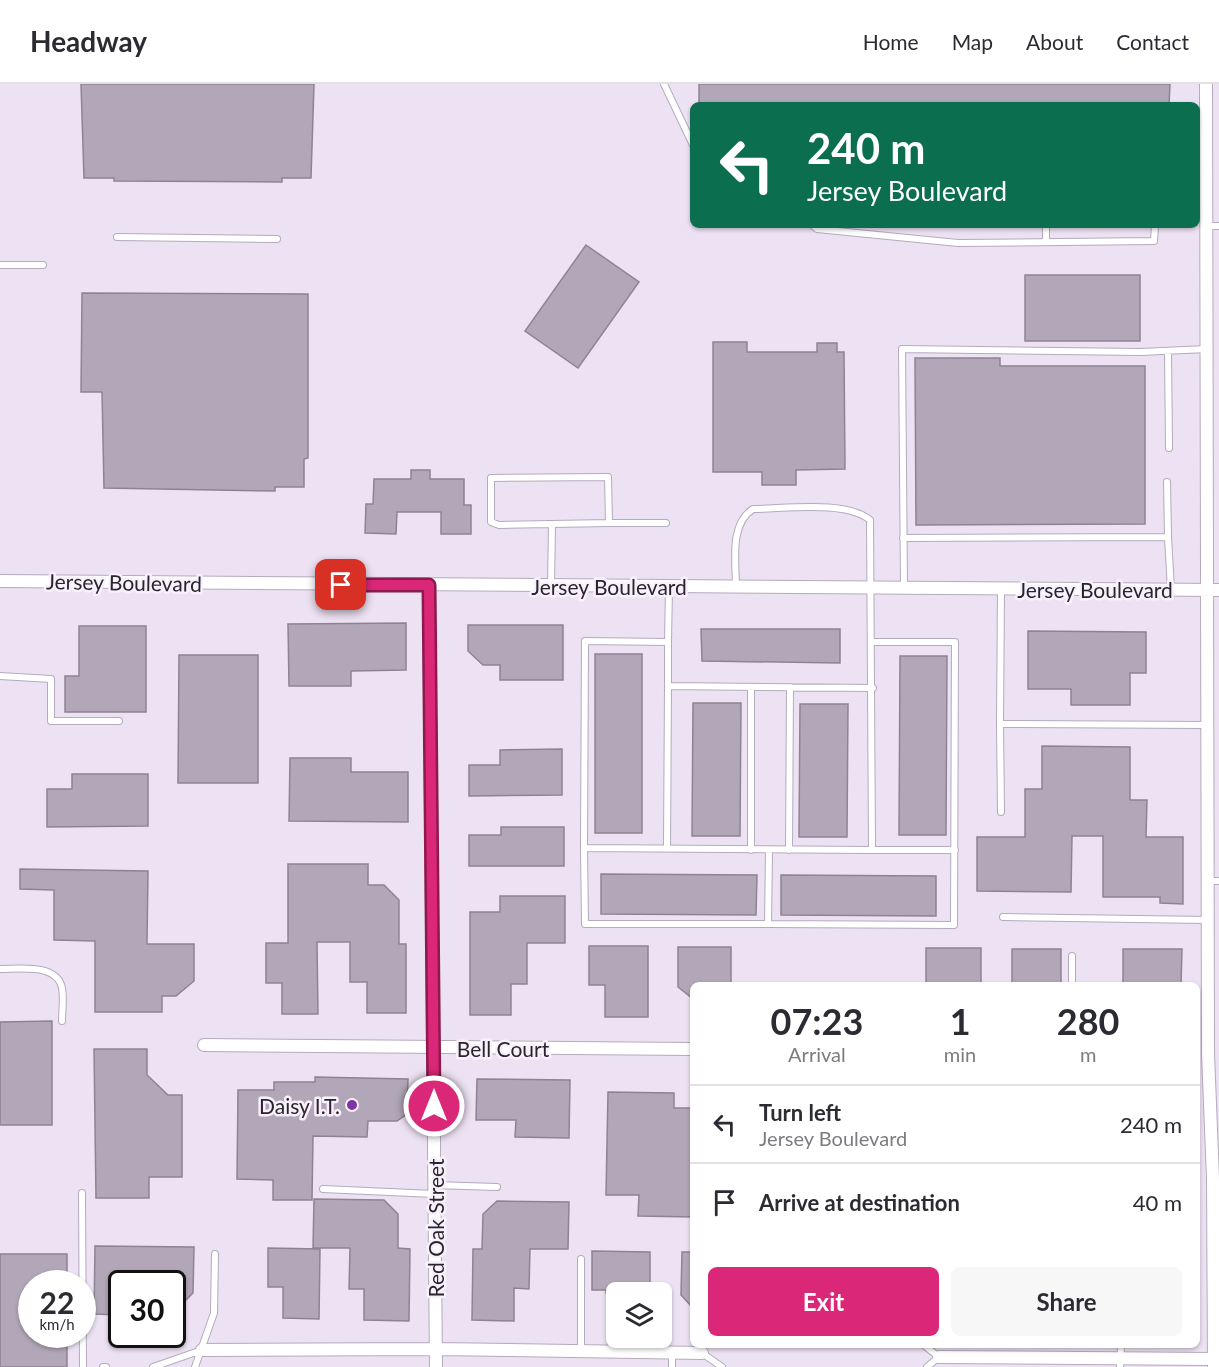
<!DOCTYPE html>
<html lang="en">
<head>
<meta charset="utf-8">
<style>
	body { margin:0; font-family:Lato,sans-serif; background:#f7f7f7; color:#2b2b33; height:100vh; display:flex; flex-direction:column; font-size:22px; white-space:nowrap }
	* { box-sizing:border-box; margin:0 }
	p { font-size:20px; color:#7c7c81 }
	.icon { flex:none; width:33px; height:33px; fill:none; stroke:currentColor; stroke-width:2; stroke-linecap:round; stroke-linejoin:round }
	.map { position:relative; flex:1; overflow:hidden }
	.sheet { position:absolute; left:690px; top:898px; width:510px; height:366px; display:flex; flex-direction:column; background:#fff; border-radius:9px; box-shadow:0 2px 4px #0004 }
	.sheet>* { flex:none }
	.hud { position:absolute; left:690px; top:18px; width:510px; height:126px; border-radius:9px; box-shadow:0 2px 4px #0004; background:#0b6e4f; color:#fff; overflow:hidden }
	.tools { position:absolute; left:606px; top:1198px; display:grid; gap:12px }
	.tools a { display:grid; place-items:center; width:66px; height:66px; border-radius:9px; background:#fff; box-shadow:0 2px 4px #0004; font-size:30px }
	.speed { position:absolute; left:18px; top:1186px; display:flex; gap:12px; font-size:30px; font-weight:700; text-align:center }
	.speed>* { display:grid; place-content:center; width:78px; height:78px; border-radius:50%; background:#fff; box-shadow:0 2px 4px #0004; line-height:1 }
	.speed small { font-size:15px; font-weight:400 }
	.speed .limit { border:3px solid #111; border-radius:9px; background:#fff; color:#111 }
	.pin { position:absolute; display:grid; place-items:center; width:51px; height:51px; color:#fff; margin:-26px; border-radius:12px; box-shadow:0 3px 9px #0006 }
	.me { position:absolute; width:66px; margin:-33px; rotate:0deg; stroke-linejoin:round; filter:drop-shadow(0 0 4px #0008) }
	.turn { display:flex; align-items:center; gap:21px; height:126px; padding:0 18px; font-size:27px }
	.turn .icon { width:78px; height:78px; stroke-width:2.5 }
	.turn b { display:block; font-size:42px; line-height:51px }
	.eta { display:flex; justify-content:space-evenly; align-items:center; height:102px; text-align:center }
	.eta b { font-size:36px; font-weight:700; line-height:42px }
	.cta { display:flex; gap:12px; margin-top:auto; padding:12px 18px }
	.cta a { flex:1; height:69px; border-radius:9px; background:#db2777; color:#fff; font-size:24px; font-weight:700; line-height:69px; text-align:center }
	.cta a+a { background:#f7f7f7; color:#2b2b33 }
	ul { padding:0; list-style:none }
	li { display:flex; align-items:center; gap:18px; height:78px; padding:0 18px; border-top:2px solid #e1e1e2 }
	li div { flex:1 }
	li b { display:block; font-size:22px }
	li em { font-style:normal }
	header { display:flex; align-items:center; gap:36px; box-sizing:border-box; height:84px; padding:0 30px; background:#fff; border-bottom:2px solid #e1e1e2 }
	header strong { font-size:28px }
	nav { display:flex; gap:33px; margin-inline-start:auto; font-size:21px }
	.map>svg:first-child { display:block }
	.building { fill:#b2a7b8; stroke:#8e8394; stroke-width:1.5 }
	.lines { fill:none; stroke-linecap:round; stroke-linejoin:round }
	.service-casing { stroke:#b5abbc; stroke-width:8 }
	.minor-casing { stroke:#b5abbc; stroke-width:14 }
	.service { stroke:#fff; stroke-width:6 }
	.minor { stroke:#fff; stroke-width:12 }
	.route-casing { stroke:#8e194d; stroke-width:15 }
	.route { stroke:#db2777; stroke-width:10 }
	.poi-dot { fill:#8033a3; stroke:#f9f0fe; stroke-width:2 }
	.labels { text-anchor:middle; dominant-baseline:central; stroke-width:5; stroke-linejoin:round; paint-order:stroke }
	.street-label { font-size:21px; fill:#29252b; stroke:#f9f0fe }
	.poi-label { font-size:21px; fill:#29252b; stroke:#f9f0fe; text-anchor:end }
</style>
</head>
<body>
<header>
<strong>Headway</strong>
<nav><a>Home</a><a>Map</a><a>About</a><a>Contact</a></nav>
</header>
<div class="map">
<svg width="1219" height="1283" viewBox="0 0 1219 1283">
	<rect width="100%" height="100%" fill="#ede2f3"/>
	<!-- building -->
	<path class="building" d="M81,0H314L311,94H282V98L114,97V94H84Z
		M699,0H1170L1169,21H699Z
		M586,161L639,198L578,284L525,247Z
		M1025,191H1140V257H1025Z
		M82,209L308,210V374L304,375V403H275V407L104,404L102,308H81Z
		M713,258H747V268H817V259H837V268H844L845,385L796,386V401H762V388H713Z
		M915,274H1000V282H1145V440L916,441Z
		M411,386H430V395H464V421H471V450H441V428H397L396,450L365,449L366,420H373L374,395H411Z
		M406,539V586L351,587V602H289L288,540Z
		M468,541H563V596H500V581H483L468,567Z
		M79,542H146V628H65V592H79Z
		M701,545H840V579L702,577Z
		M1028,547L1146,548V589H1130V621H1071V605H1028Z
		M595,570H642V749H595Z
		M179,571H258V699H178Z
		M900,572H947L946,751H899Z
		M693,619H741L740,752H692Z
		M800,620H848L847,753H799Z
		M1042,662L1130,663V716H1147L1146,753H1183V820L1160,819V813H1103V752H1072L1071,808L977,807V753H1025V705H1042Z
		M562,665V711L469,712V681H500V666Z
		M290,674H351V688H408V738L289,737Z
		M72,690H148V742L47,743V705H72Z
		M501,743H564V782H469V751H501Z
		M288,780H368V801H384L399,816V860H406V929H367V898H350V858H317L318,930H282V899H266V859H288Z
		M20,785L148,787L147,860H194V897L176,912H162V928H95V857L54,856V806L20,805Z
		M601,790L757,791L756,831L601,830Z
		M781,791L936,792V832L781,831Z
		M500,812H565V859H527V900H511V931H470V828H500Z
		M589,862H648V933H605V901H589Z
		M678,863H731V902H693V915L678,903Z
		M926,864H981V902H926Z
		M1012,865H1061V902H1012Z
		M1123,865H1182L1181,902H1123Z
		M52,937V1041H0V938Z
		M94,965H147V991L168,1011H182V1093H149V1114H96Z
		M315,993L408,995L407,1030L397,1037H368L367,1053L313,1052L312,1116H273V1096L237,1095L238,1006H274V998H315Z
		M477,995L570,996L569,1054L515,1053L516,1036H476Z
		M608,1008L674,1009V1024H693V1133L638,1132L639,1111H606Z
		M314,1115L384,1116L398,1130V1164L410,1165L409,1237L364,1236V1205H349L350,1164H313Z
		M497,1117L569,1118L568,1165H530L529,1205L514,1204V1237L472,1236L473,1165H482L483,1130Z
		M95,1162L194,1163L193,1209L186,1216H172V1200H122V1231L94,1230Z
		M268,1164L320,1165L319,1235L283,1234V1203H268Z
		M592,1167L650,1168V1209H606V1206H592Z
		M682,1168H693V1224L681,1211Z
		M0,1170H67V1200H32V1251H67V1283H0Z"/>
	<g class="lines">
		<defs>
			<path id="service" d="M664,0L693,61
				M812,141L817,145L958,159L1154,157L1155,141
				M1046,141V157
				M1206,142H1219
				M117,153L277,155
				M0,181H43
				M1168,267L1169,364
				M608,393L609,439L499,441L491,438V394Z
				M1167,398L1168,453
				M609,439H666
				M903,454L1168,453L1171,506
				M551,502L552,440
				M669,503L668,558L585,557L584,764L872,766L870,436C846,416 785,425 753,425C729,440 736,479 736,503
				M904,503L902,265L1140,268L1207,265
				M1001,505L1000,640L1207,641
				M668,558V602L873,604
				M0,592L51,595V637H119
				M1000,640L1001,728
				M584,764L585,840H768
				M667,764L668,602
				M751,766V603
				M769,766L768,840L954,841L955,558H873
				M789,766L790,603
				M872,766H955
				M1208,797H1219
				M1003,833L1207,836
				M1072,872V902
				M0,885C19,885 57,879 62,904C64,914 62,927 62,937
				M434,1101L497,1103
				M323,1105L434,1110
				M82,1109L83,1283
				M581,1175V1267
				M925,1262L939,1273L927,1283
				M702,1269L722,1283
				M103,1283H106
				M153,1283L202,1266
				M195,1283L214,1229L215,1170
				M672,1283V1269
				M1120,1283L1121,1262"/>
			<path id="minor" d="M1206,0L1208,970L1213,1095L1214,1283
				M0,497L1219,506
				M429,501L436,1283
				M204,961L693,965
				M202,1266L436,1265L702,1269
				M939,1273L1214,1275"/>
		</defs>
		<!-- service casing -->
		<use href="#service" class="service-casing"/>
		<!-- minor casing -->
		<use href="#minor" class="minor-casing"/>
		<!-- service -->
		<use href="#service" class="service"/>
		<!-- minor -->
		<use href="#minor" class="minor"/>
	</g>
	<g class="lines">
		<defs>
			<path id="route" d="M341,501H429L434,1022"/>
		</defs>
		<!-- route casing -->
		<use href="#route" class="route-casing"/>
		<!-- route -->
		<use href="#route" class="route"/>
	</g>
	<!-- markers -->
	<circle class="poi-dot" cx="352" cy="1021" r="6"/>
	<g class="labels">
		<!-- street labels -->
		<g class="street-label">
			<text transform="translate(124 498) rotate(1)">Jersey Boulevard</text>
			<text x="609" y="502">Jersey Boulevard</text>
			<text x="1095" y="505">Jersey Boulevard</text>
			<text x="503" y="964">Bell Court</text>
			<text transform="translate(435 1144) rotate(-90)">Red Oak Street</text>
		</g>
		<!-- poi labels -->
		<g class="poi-label">
			<text x="340" y="1021">Daisy I.T.</text>
		</g>
	</g>
</svg>
<div class="tools">
<a><svg class="icon" aria-label="layers" viewBox="0 0 24 24"><path d="M12 4l9 5-9 5-9-5zM3 14l9 5 9-5"/></svg></a>
</div>
<div class="speed"><div>22<small>km/h</small></div><div class="limit">30</div></div>
<div class="pin" style="left:341px;top:501px;background:#d93025"><svg class="icon" aria-label="arrive" viewBox="0 0 24 24"><path d="M6 21V4h12l-3 4 3 4H6"/></svg></div>
<svg class="me" style="left:434px;top:1022px" viewBox="-20 -20 40 40"><circle r="17" fill="#db2777" stroke="#fff" stroke-width="3"/><path d="M0-11L8 9 0 5-8 9z" fill="#fff"/></svg>
<div class="hud">
<div class="turn"><svg class="icon" aria-label="left" viewBox="0 0 24 24"><path d="M17 20v-9H6M10 6l-5 5 5 5"/></svg><div><b>240 m</b>Jersey Boulevard</div></div>
</div>
<section class="sheet">
<div class="eta">
<div><b>07:23</b><p>Arrival</p></div>
<div><b>1</b><p>min</p></div>
<div><b>280</b><p>m</p></div>
</div>
<ul>
<li><svg class="icon" aria-label="left" viewBox="0 0 24 24"><path d="M17 20v-9H6M10 6l-5 5 5 5"/></svg><div><b>Turn left</b><p>Jersey Boulevard</p></div><em>240 m</em></li>
<li><svg class="icon" aria-label="arrive" viewBox="0 0 24 24"><path d="M6 21V4h12l-3 4 3 4H6"/></svg><div><b>Arrive at destination</b></div><em>40 m</em></li>
</ul>
<div class="cta"><a>Exit</a><a>Share</a></div>
</section>
</div>
</body>
</html>
